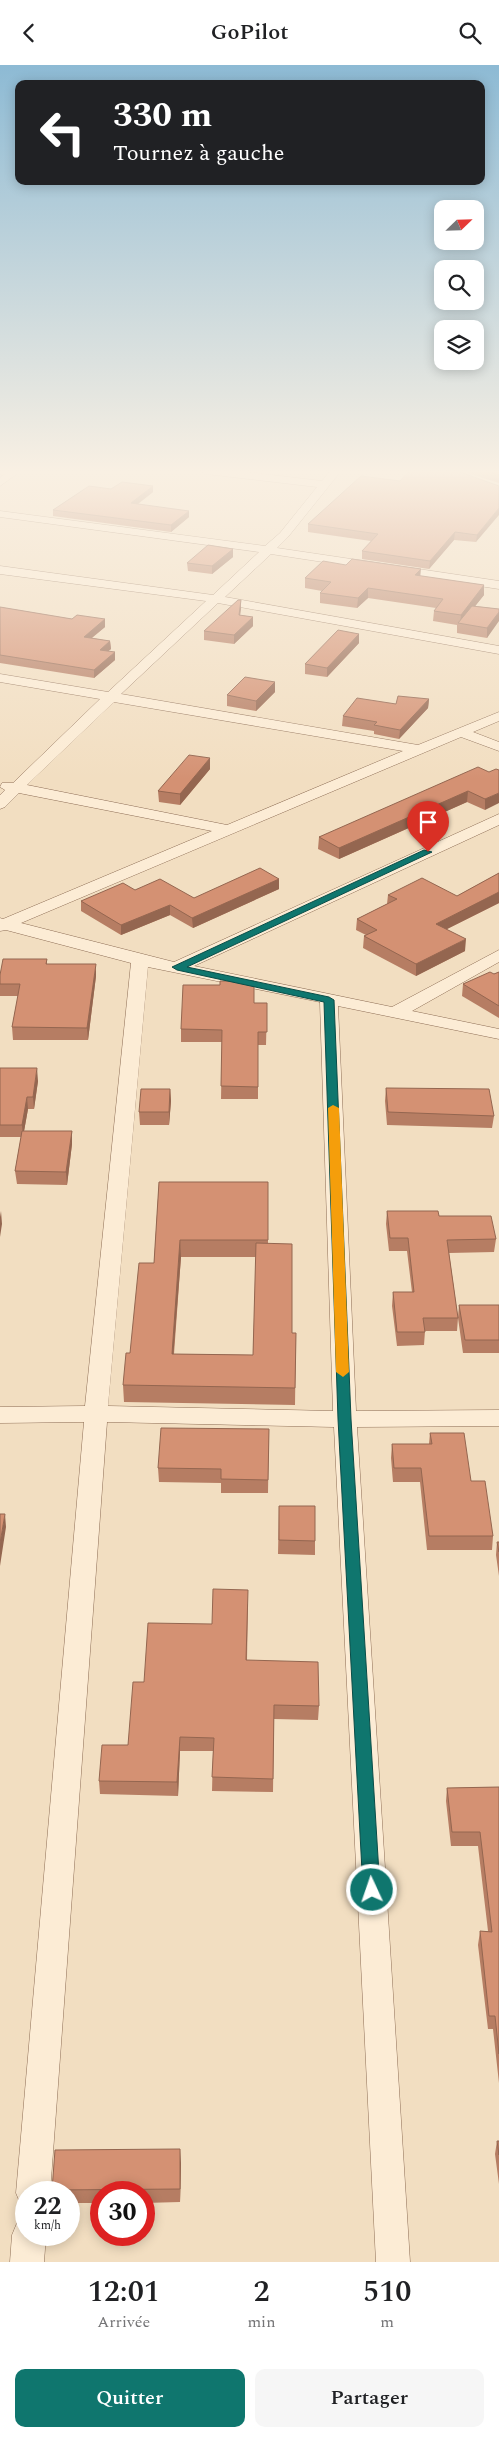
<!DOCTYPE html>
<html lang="fr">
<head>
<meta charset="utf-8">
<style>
	body { margin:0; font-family:Spectral,serif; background:#f6f6f6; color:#202124; height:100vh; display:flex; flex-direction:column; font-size:19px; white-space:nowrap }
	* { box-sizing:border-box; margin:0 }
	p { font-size:16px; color:#757577 }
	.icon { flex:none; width:28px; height:28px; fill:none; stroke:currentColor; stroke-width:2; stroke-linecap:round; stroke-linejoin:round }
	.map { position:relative; height:2197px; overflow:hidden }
	.panel { display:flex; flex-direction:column; background:#fff; flex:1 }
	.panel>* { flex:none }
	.banner { position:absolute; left:15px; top:15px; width:470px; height:105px; border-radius:10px; box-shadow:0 2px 12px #0003; background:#202124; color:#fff; overflow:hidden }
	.needle { width:32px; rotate:67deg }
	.controls { position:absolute; left:434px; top:135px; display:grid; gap:10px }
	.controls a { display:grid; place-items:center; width:50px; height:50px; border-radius:10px; background:#fff; box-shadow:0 2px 12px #0003; font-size:25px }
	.speed { position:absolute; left:15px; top:2116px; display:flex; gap:10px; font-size:25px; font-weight:700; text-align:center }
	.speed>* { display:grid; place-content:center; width:65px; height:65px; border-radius:50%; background:#fff; box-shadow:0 2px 12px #0003; line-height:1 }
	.speed small { font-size:12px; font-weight:400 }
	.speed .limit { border:8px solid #d22; background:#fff; color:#111 }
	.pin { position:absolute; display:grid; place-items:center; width:42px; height:42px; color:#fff; margin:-51px -21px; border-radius:50% 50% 50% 0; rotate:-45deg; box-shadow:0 0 5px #0007 }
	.pin .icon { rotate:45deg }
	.me { position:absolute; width:55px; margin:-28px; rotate:357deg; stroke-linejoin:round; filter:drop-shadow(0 0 4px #0008) }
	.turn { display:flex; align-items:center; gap:18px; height:105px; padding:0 15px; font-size:22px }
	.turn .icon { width:65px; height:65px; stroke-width:2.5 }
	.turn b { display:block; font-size:35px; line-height:42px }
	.eta { display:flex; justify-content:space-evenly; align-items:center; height:85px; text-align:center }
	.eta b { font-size:30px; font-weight:600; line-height:35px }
	.action { display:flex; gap:10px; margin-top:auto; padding:10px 15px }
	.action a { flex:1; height:58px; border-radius:10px; background:#0f766e; color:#fff; font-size:20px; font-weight:600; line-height:58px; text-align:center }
	.action a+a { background:#f6f6f6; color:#202124 }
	header { display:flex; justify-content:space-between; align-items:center; height:65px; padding:0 15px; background:#fff; font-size:22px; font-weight:600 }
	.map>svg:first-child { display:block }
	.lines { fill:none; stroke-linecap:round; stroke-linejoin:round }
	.minor-casing { stroke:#8e6e56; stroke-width:1 }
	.minor { fill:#fcecd5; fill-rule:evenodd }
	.wall { fill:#b67d63; fill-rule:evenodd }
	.shaded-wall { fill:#946650 }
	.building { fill:#d49173; stroke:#946650 }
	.route { fill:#0f766e; stroke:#0a4d48 }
	.slow { fill:#f59e0b }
</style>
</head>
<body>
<header><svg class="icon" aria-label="back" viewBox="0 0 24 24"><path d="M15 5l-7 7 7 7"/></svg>GoPilot<svg class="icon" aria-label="search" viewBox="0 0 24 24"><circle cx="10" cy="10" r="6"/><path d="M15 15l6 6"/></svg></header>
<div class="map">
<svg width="499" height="2197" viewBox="0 0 499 2197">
	<rect width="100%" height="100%" fill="#f2dec1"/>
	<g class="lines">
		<defs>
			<path id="minor" d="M8,406H21L0,421V413Z
				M201,406H238L322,416L330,406H341L288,472L277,483L499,516V524L271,489L225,532L499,581V589L218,538L121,629L418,680L499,647V656L473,667L499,677V686L461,672L21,858L174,897L499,749V760L194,901L392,942L499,885V897L412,946L499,964V974L338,941L356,1346L499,1345V1361L357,1362L410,2197H376L334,1362L107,1357L50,2128H26V2142L21,2140L16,2128L84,1357L0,1358V1342L85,1341L131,898L6,865L0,866V853L3,854L212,766L19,728L5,742L0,744V730L5,725L0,722L2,718H13L100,634L0,617V609L108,627L206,536L0,509V501L213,530L259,487L0,452V446L265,481L280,468L317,422L206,409ZM114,637L403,686L227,760L27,720ZM148,902L320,937L333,1346L108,1341Z
				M26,2154V2170H46L44,2197H10L12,2170L17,2158Z"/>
		</defs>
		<!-- minor casing -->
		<use href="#minor" class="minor-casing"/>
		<!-- minor -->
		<use href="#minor" class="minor"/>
	</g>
	<!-- wall -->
	<path class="wall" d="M461,406H499V418Z
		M153,421V427L138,439L189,452L171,467L53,451V445L111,424Z
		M499,421L476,477L454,475L429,504L362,494V486L371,476L308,467V459Z
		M233,484V492L212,509L188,506L187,498Z
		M421,511L484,520V530L475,541L499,544L487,573L457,568V560L433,556L434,546L436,543L368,533L357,543L320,538V528L322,526L305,523V513Z
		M241,535L240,550L253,552V561L234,579L204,575V566Z
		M0,542L72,554H105V562L92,573L110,576L111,584L108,586L115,595L94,613L0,598Z
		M359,569V578L327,612L305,609V599Z
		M275,627L256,646L227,641V630Z
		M429,634L428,643L399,674L374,669V666L342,661L343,651L396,639Z
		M210,693V704L180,740L159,737L158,726Z
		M489,707L485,745L467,737L339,794L318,784L319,772Z
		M499,808V838L447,864L465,886L416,911L363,883L364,871L366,870L356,865L357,854L387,839L388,830L457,831Z
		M279,814V824L193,863L170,850L121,870L81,846V836L135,825L194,833Z
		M47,894V899L96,911L88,975H13L12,962L18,931H0V910Z
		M499,907V953L462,931L463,919Z
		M254,938H267L266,980H258V1034H221L222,977H181V964Z
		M0,1003L38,1016L34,1044H28L24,1066H72V1079L67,1120L17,1119L15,1106L21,1072H0Z
		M386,1023L494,1051L492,1063L387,1060L385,1036Z
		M170,1024L171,1036L169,1060H140L139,1047Z
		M159,1117H268V1179L292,1268H296L295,1340L124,1337L123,1320L130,1288L154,1198ZM181,1192H256L253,1290L174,1289Z
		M387,1146L439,1151L496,1174L494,1187L449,1188L458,1253L457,1266H425L424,1280L397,1281L392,1241L393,1227H412L407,1186H389L386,1159Z
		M459,1240H499V1288H463L458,1253Z
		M269,1364L268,1428H221V1418L159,1417L158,1403Z
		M430,1368L471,1416L493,1471L492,1485H427L420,1417H393L391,1393L392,1379H429Z
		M279,1441L315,1476V1490L278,1489Z
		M497,1477H499V1511L496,1490Z
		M248,1539L247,1595L319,1641L318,1655L274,1654L273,1727L212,1726L213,1686H180L178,1731L100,1729L99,1716L128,1680L144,1617L212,1559Z
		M499,1722V2018L493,1964H488L478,1880L480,1866H488L478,1781H451L446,1736L447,1723Z
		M497,2076H499V2119L495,2089Z
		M181,2098L180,2137L144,2138V2128H101V2138H69V2128H53L52,2125Z"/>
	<!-- shaded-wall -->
	<path class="shaded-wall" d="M153,421V427L131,444V438Z
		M499,443V450L476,477L477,470Z
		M189,446V452L171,467V460Z
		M455,467L454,475L429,504L430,496Z
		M233,484V492L212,509V501Z
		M421,504L420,514L415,510Z
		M484,520V530L461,559H460L461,550Z
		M368,523V533L357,543L358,533Z
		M241,535V544L239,558V550Z
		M499,547V556L487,573V563Z
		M253,552V561L234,579V570Z
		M105,554V562L84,579V572Z
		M359,569V578L327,612V603Z
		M110,576L111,584L101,592L100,585Z
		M115,587V595L94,613V605Z
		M275,617V627L256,646V636Z
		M429,634L428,643L399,674L400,665Z
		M210,693V704L180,740V729Z
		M468,726L467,737L339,794V783Z
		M499,728V738L485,745V734Z
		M279,814V824L193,863L192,853Z
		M499,827V838L435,870L436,859Z
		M170,840V850L121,870V860Z
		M466,874L465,886L416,911V899Z
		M96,899V911L88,975L87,963Z
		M37,1003L38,1016L34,1044L33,1032Z
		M170,1024L171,1036L169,1060V1047Z
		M27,1032L28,1044L23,1072L22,1060Z
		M72,1066V1079L67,1120L66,1107Z
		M1,1146L2,1159L0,1172V1152Z
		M180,1175L181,1192L172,1307V1289Z
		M5,1449L6,1462L0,1501V1478Z
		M180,1672V1686L178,1731L177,1717Z
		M180,2084L181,2098L180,2137Z"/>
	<!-- building -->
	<path class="building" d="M409,406H457L499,421V443L477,470L455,467L430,496L362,486L378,469L308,459L361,411L400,416Z
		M486,406H499V410Z
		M122,417L153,421L131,438L189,446L171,460L53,445L89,421L111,424Z
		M208,480L233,484L212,501L187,498Z
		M352,494L421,504L415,510L484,520L461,550L434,546L443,534L368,523L358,533L320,528L331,517L305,513L323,496L346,500Z
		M238,535H241L239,550L253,552L234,570L204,566Z
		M472,541L499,544V547L487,563L458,558Z
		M0,542L72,554L77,550L105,554L84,572L110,576L100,585L115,587L94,605L0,590Z
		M338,565L359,569L327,603L305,599Z
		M245,612L275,617L256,636L227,630Z
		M398,631L429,634L400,665L374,660L377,657L343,651L357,633L396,639Z
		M189,690L210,693L180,729L158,726Z
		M478,702L489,707L496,704L499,705V728L485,734L468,726L339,783L319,772Z
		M260,803L279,814L192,853L170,840L121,860L81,836L123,818L135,825L160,814L194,833Z
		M499,808V827L436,859L466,874L416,899L364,871L377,865L357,854L397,834L388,830L422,813L457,831Z
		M3,894H47L46,899H96L87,963L12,962L20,919H0V910Z
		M490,907L494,909L499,907V941L463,919Z
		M220,916H254V938H267V967H258V1022L221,1021L222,965L181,964L183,920H220Z
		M0,1003H37L33,1032H27L22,1060H0Z
		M386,1023L489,1024L494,1051L388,1047Z
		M141,1024H170L169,1047H139Z
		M22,1066H72L66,1107L15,1106Z
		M159,1117H268V1175H180L172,1289L253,1290L256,1178L292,1179V1268H296L295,1323L123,1320L126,1288H130L139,1198H154Z
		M387,1146H438L439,1151H491L496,1174L447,1175L458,1253H423L425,1267H397L393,1227H414L408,1173H390Z
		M459,1240H499V1275H465Z
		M161,1363L269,1364L268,1415L221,1414V1404L158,1403Z
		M430,1368H464L471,1416H485L493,1471H429L421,1403H394L392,1379H432Z
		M279,1441H315V1476L279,1475Z
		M0,1449H5L0,1478Z
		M497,1477H499V1487Z
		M213,1524L248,1525L246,1595L318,1597L319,1641L274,1640L273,1714L212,1712L214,1673L180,1672L177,1717L99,1716L102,1680H128L133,1617H144L148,1558L212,1559Z
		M499,1722V1989L495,1951H489L480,1866L492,1867L480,1767H452L447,1723Z
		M497,2076H499V2090Z
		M180,2084V2124L52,2125L55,2085Z"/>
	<!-- sky -->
	<linearGradient id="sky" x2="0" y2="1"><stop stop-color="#8dbad4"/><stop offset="0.57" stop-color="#f9f0e3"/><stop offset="1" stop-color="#f9f0e3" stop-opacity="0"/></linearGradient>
	<rect width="499" height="714" fill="url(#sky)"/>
	<!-- route -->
	<path class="route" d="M424,785L432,787L187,902L329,932L334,935L351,1354L380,1825L377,1830L372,1832L366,1830L363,1825L338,1354L324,937L177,905L172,902Z"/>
	<!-- slow -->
	<path class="slow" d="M333,1040L339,1043L349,1307L343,1312L336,1307L328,1043Z"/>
</svg>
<div class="controls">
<a><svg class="needle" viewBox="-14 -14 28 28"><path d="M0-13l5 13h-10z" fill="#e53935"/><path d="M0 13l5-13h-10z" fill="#757577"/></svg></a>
<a><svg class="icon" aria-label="search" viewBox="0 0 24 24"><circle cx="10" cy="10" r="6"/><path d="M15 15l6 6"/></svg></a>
<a><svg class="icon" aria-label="layers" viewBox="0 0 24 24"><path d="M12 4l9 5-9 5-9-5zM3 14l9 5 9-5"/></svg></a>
</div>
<div class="speed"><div>22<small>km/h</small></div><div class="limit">30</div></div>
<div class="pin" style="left:428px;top:787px;background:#d93025"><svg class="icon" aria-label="arrive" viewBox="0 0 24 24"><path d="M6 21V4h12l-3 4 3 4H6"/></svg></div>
<svg class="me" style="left:372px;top:1825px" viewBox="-20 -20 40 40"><circle r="17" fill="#0f766e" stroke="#fff" stroke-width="3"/><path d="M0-11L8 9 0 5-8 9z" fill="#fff"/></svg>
<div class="banner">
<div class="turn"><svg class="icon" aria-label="left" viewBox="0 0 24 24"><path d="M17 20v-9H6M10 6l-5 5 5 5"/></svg><div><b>330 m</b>Tournez à gauche</div></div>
</div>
</div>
<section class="panel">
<div class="eta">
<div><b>12:01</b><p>Arrivée</p></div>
<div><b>2</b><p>min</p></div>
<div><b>510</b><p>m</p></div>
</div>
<div class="action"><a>Quitter</a><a>Partager</a></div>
</section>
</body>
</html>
